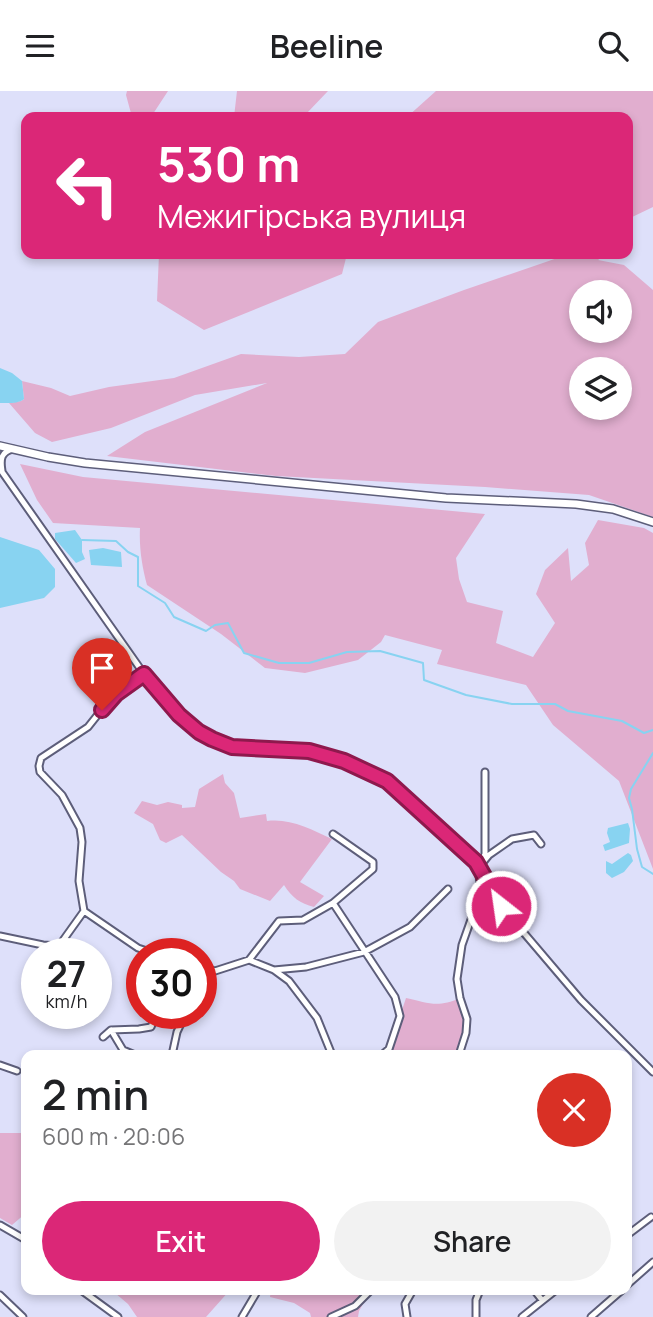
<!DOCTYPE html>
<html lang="en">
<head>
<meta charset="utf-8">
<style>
	body { margin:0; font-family:Manrope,sans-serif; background:#f2f2f2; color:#202124; height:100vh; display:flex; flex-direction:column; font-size:26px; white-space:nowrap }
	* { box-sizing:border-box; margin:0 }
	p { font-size:23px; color:#757577 }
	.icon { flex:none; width:38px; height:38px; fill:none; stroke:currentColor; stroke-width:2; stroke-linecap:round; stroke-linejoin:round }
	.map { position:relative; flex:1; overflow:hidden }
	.sheet { position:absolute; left:21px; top:959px; width:611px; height:245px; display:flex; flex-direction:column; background:#fff; border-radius:14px; box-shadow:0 4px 10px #0003 }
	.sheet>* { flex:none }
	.hud { position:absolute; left:21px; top:21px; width:612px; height:147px; border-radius:14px; box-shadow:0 4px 10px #0003; background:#db2777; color:#fff; overflow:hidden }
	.fabs { position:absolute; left:569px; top:189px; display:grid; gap:14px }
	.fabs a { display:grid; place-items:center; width:63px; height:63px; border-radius:50%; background:#fff; box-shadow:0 4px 10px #0003; font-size:35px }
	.speed { position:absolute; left:21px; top:847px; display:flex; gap:14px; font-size:35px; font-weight:700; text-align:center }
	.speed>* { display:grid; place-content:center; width:91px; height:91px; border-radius:50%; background:#fff; box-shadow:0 4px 10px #0003; line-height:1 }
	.speed small { font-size:18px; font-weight:400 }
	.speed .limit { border:10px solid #d22; background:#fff; color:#111 }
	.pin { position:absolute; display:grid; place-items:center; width:60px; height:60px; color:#fff; margin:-72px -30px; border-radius:50% 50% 50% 0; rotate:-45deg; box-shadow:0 0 7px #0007 }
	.pin .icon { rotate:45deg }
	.me { position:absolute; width:77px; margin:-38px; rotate:330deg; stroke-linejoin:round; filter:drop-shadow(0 0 5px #0008) }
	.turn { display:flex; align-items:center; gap:24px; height:147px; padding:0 21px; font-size:32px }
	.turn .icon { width:91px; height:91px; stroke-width:2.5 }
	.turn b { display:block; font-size:49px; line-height:60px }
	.round { display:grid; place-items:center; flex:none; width:74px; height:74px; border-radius:37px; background:#f2f2f2 }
	.head { display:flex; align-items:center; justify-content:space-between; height:119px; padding:0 21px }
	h1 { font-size:42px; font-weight:600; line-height:52px }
	.button { display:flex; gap:14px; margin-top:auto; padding:14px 21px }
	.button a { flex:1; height:80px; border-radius:42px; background:#db2777; color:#fff; font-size:28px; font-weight:600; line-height:80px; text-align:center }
	.button a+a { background:#f2f2f2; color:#202124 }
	header { display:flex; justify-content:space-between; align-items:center; height:91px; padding:0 21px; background:#fff; font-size:32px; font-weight:600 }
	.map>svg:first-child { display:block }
	.green { fill:#e1aecf; fill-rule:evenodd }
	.water { fill:#88d3f1 }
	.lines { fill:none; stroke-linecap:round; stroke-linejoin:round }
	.stream { stroke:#88d3f1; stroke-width:2 }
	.street-casing { stroke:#5d5e7a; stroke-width:9 }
	.secondary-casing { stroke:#5d5e7a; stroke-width:10 }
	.street { stroke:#fff; stroke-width:5 }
	.secondary { stroke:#fff; stroke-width:7 }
	.route-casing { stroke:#8e194d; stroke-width:18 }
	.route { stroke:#db2777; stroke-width:12 }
</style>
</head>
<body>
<header><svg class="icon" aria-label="menu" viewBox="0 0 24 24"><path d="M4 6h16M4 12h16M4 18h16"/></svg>Beeline<svg class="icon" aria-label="search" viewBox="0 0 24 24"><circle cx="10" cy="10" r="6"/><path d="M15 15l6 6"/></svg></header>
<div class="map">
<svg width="653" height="1226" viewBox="0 0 653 1226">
	<rect width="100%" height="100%" fill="#dee0fa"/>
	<!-- green -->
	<path class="green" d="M127,0H168L151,26H132L126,4Z
		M237,0H328L307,22L311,26H234Z
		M436,0H653V116L628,128V26H407Z
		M159,163H347L342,183L204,239L157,210Z
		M569,163H606L598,169L624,174L653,199V426L589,404L485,396L276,385L107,365L145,341L267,292L195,304L111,337L52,351L35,342L9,312L21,310L24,308L22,290L51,297L70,305L109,296L174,287L241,263L299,266L345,263L378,231L464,199ZM581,201H620V240H581ZM581,278H620V317H581Z
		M20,373L83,386L485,423L456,467L459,488L467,511L503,520L496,552L533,566L555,532L536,503L545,479L568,457L571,490L589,474L585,452L598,429L644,437L653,442V778L619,690L553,634L526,594L437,573L442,559L385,544L381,551L358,569L305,582L265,577L221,543L147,494C142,475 139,457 140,437L53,432L37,409Z
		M223,683L225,692L234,702L240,727L266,723L267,730C290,727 311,738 332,748L300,791L324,805L314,816C300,812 292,807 284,794L270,810L240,798L234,790L221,781L182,744L166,752L160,749L153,733L134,722L142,710L157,714L168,711L182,714V717L195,716L199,698Z
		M406,907C428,912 438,917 460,907L467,928L459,964H382L389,958Z
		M0,1042H26V1122L12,1134L0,1127Z
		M81,1199H230L206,1226H137L128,1213L115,1202H84Z
		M271,1199H371L359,1220L358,1226H311L310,1222L294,1212L270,1206Z"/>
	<!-- water -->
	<path class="water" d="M0,277L12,282L22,290L24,308C18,313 8,312 0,312Z
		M75,439L82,449V461L85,468L76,472L55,448V442Z
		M0,446L39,459L55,478V496L44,507L0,517Z
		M103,457L121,461L122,476L91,474L89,459Z
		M628,732L630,738L629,752L605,760L603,754L610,751L607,742L608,737Z
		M628,762L631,764L633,770L624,781L612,787L606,782V770L612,773Z"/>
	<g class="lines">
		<!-- stream -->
		<path class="stream" d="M82,449L116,450L128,461L138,466V495L165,512L174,526L206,540L215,534L228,532L244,562L279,572H309L347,561L380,560L423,572L424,589L466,604L512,613H555L568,620L622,630L644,642L653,639
			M653,662L631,698L629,707L632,718L637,758L642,776L653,783"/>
		<defs>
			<path id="street" d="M0,378L144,583L179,624L199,641L212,648L232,656L309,660L344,670L387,690L476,771L501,815L581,909L653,981
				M2,380C0,368 1,361 13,358
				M144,583L115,602L88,636L41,667L39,675L40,681L62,704L80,737L82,751L79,790L84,820L138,857L156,863
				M484,770L489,764L512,748L534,744L541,753
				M333,812L395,906L400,925L389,958L382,964
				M0,845L43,854L59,855L84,820
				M249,869L279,830L303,829L333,812L373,778V771L333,743
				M201,876L215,880L249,869L274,879L289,890L317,927L332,964
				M274,879L306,876L364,861L410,836L448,798
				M111,939L123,959L121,964
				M103,946L111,939L139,938L151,936L157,922
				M123,959L135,964
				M172,964L177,941L186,922
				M459,964L466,942L467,928L460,907L457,888L462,854L480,803L479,777L485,763V681
				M0,974L17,980
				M0,1134L26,1149
				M626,1145L651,1126
				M626,1195L653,1171
				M81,1199L118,1226
				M534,1199L542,1209
				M0,1204L23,1226
				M242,1226L258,1199
				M331,1226L355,1215L371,1199
				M407,1226L405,1213L413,1199
				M476,1226V1209L480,1199
				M522,1226L556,1199
				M591,1226L622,1199"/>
			<path id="secondary" d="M0,355L48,366L85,372L446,407L576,413L613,418L653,431"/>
		</defs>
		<!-- street casing -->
		<use href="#street" class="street-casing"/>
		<!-- secondary casing -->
		<use href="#secondary" class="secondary-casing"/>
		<!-- street -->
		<use href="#street" class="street"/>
		<!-- secondary -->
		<use href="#secondary" class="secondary"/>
	</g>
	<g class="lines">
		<defs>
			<path id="route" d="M102,619L116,603L144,583L179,624L199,641L212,648L232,656L309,660L344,670L387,690L476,771L501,815"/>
		</defs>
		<!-- route casing -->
		<use href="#route" class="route-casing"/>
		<!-- route -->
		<use href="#route" class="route"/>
	</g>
</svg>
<div class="fabs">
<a><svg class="icon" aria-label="sound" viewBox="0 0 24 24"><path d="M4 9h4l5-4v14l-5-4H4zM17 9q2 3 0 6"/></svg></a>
<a><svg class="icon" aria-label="layers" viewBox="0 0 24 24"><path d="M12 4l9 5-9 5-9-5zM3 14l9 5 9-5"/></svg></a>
</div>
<div class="speed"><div>27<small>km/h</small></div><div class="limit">30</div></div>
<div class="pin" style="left:102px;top:619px;background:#d93025"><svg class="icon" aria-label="arrive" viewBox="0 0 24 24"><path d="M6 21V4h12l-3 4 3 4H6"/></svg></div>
<svg class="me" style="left:501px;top:815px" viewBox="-20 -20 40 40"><circle r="17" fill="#db2777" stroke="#fff" stroke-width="3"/><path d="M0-11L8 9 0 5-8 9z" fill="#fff"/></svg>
<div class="hud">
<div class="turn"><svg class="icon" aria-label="left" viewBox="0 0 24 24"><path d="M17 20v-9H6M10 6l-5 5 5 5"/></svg><div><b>530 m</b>Межигірська вулиця</div></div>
</div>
<section class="sheet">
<div class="head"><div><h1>2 min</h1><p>600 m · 20:06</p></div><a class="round" style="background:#d93025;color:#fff"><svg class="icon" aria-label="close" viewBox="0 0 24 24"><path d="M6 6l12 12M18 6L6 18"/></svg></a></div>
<div class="button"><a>Exit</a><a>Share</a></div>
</section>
</div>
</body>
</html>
